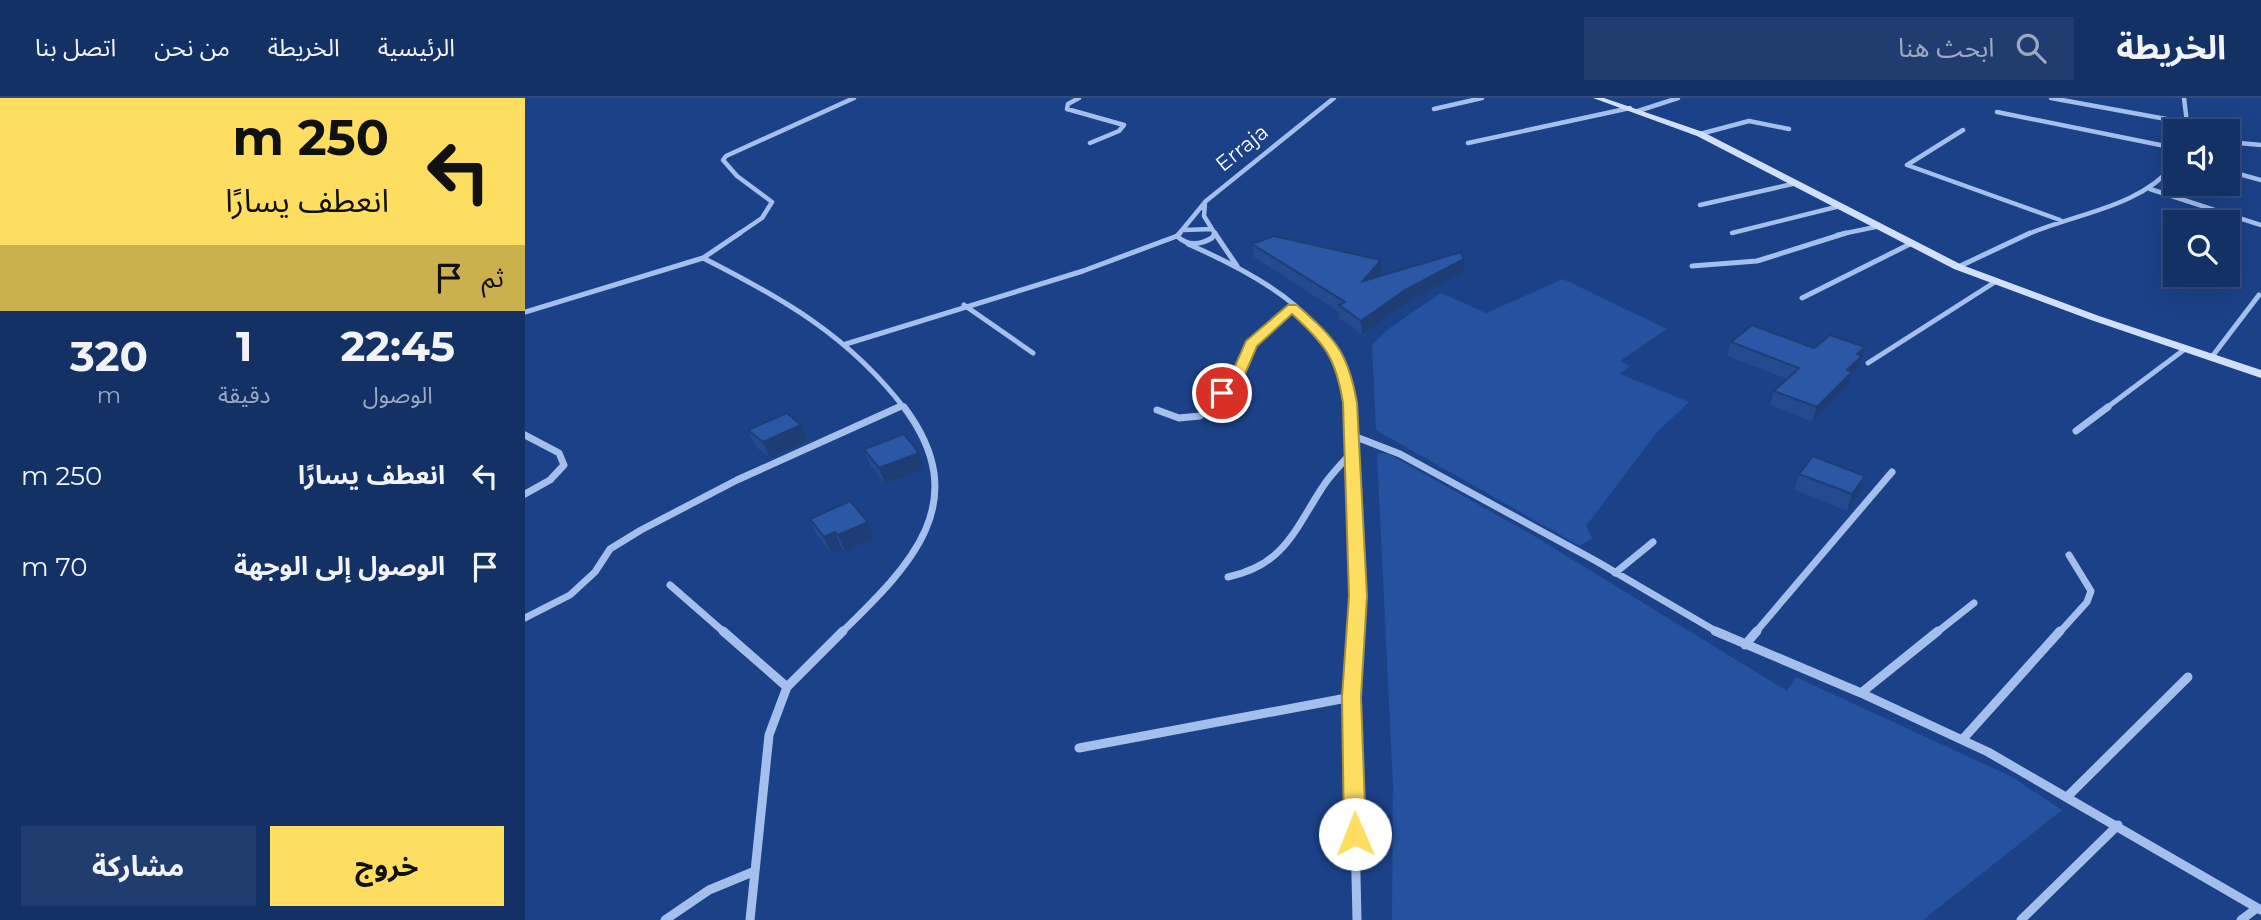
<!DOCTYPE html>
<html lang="ar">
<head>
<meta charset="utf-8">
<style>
  :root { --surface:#143166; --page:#213d6f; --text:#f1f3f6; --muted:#9da9bf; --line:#334c7a; --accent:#fdde61 }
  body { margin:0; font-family:Montserrat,"Noto Sans Arabic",sans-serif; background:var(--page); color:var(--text); direction:rtl; height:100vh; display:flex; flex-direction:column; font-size:26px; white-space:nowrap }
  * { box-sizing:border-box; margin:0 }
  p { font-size:23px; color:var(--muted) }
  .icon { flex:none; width:38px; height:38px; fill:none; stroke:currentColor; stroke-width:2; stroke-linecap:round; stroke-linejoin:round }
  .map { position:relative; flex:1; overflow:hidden; direction:ltr }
  .details { display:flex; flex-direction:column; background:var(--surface); width:525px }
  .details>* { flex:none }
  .top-card { background:#fdde61; color:#111; overflow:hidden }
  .tools { position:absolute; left:1638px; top:21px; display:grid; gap:14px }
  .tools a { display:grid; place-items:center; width:77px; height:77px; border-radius:0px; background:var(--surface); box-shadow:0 7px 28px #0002,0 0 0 2px var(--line); font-size:35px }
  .pin { position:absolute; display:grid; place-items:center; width:60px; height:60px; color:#fff; margin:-30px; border:4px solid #fff; border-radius:50%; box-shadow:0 2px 7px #0007 }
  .me { position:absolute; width:77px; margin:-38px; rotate:359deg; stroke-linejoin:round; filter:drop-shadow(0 0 5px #0008) }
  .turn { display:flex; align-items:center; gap:24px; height:147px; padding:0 21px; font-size:32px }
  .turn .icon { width:91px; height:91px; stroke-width:2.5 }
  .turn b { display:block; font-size:49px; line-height:60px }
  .then { display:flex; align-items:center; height:66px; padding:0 21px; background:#0003; gap:14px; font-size:26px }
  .eta { display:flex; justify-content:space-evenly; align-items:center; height:119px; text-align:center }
  .eta b { font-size:42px; font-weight:700; line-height:49px }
  .cta { display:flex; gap:14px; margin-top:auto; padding:14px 21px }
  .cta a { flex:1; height:80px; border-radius:0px; background:var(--accent); color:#111; font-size:28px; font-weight:700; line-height:80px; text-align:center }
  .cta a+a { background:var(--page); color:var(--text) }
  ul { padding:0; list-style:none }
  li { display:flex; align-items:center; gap:21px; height:91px; padding:0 21px }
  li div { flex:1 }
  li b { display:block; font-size:26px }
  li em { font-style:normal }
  header { display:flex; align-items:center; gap:42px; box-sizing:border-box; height:98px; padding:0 35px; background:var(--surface); border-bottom:2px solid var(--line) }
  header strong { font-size:33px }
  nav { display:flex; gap:38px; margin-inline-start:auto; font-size:24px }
  .search { width:490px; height:63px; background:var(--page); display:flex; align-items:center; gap:18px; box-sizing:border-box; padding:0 24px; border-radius:0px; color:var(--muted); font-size:26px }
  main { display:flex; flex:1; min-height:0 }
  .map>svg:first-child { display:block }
  .green { fill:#2452a1 }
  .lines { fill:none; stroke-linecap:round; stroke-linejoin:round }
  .street-far3 { stroke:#a5bfec; stroke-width:4.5 }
  .street-far2 { stroke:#a5bfec; stroke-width:5 }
  .street-far1 { stroke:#a5bfec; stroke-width:7 }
  .street { stroke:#a5bfec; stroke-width:9 }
  .secondary { fill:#d1dff9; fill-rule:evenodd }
  .wall { fill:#244b8f }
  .shaded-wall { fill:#1d3d74 }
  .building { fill:#2a57a6; stroke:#1d3d74; stroke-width:2 }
  .route { fill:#fdde61; stroke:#a4903f; stroke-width:2 }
  .labels { text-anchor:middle; stroke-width:7; stroke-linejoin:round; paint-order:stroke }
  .far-street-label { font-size:21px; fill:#fff; stroke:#1b4188 }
</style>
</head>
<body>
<header>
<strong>الخريطة</strong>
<div class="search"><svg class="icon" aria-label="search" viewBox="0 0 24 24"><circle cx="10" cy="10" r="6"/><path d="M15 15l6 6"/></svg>ابحث هنا</div>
<nav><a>الرئيسية</a><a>الخريطة</a><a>من نحن</a><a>اتصل بنا</a></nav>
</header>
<main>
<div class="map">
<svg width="1736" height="822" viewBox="0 0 1736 822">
  <rect width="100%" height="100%" fill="#1b4188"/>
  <path class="green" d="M1038,181L1142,231L1095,263L1105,268L1095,276L1164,304L1132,334L1061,428L1067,440L1055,448L851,332L847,247L866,229L916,195L961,215Z
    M852,355L864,356L1009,438L1262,593L1271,579L1487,679L1537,712L1398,822H867L868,688Z"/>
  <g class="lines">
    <path class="street-far3" d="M554,0L543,6L542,11L599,27L594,33L565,45
      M1526,0L1663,25
      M1659,0L1663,33
      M909,11L957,0
      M1113,13L1153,0
      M1472,14L1650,50
      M1438,32L1382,67L1535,122
      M1175,36L1224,23L1264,31
      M1703,44L1736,47
      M943,45L1105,10
      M1703,73L1736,82
      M1625,91L1736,127
      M680,104L679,118L687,131
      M1175,107L1272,85
      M659,132L687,131L691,137
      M1207,135L1315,108
      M212,137L237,120L247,104L212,78L198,62L201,58L329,0
      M653,137L681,103L809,0
      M1312,137L1355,128
      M1501,137C1551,115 1614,110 1650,66"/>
    <path class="street-far2" d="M215,135L178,160C259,201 324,238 380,311
      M655,135L652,138C662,148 675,147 687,140L690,135
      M691,137L712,168
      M663,146C734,177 822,223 825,311
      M1167,168L1232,163L1321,135
      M1433,169L1505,135
      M1277,200L1387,145
      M439,207L508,255
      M0,214L178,160
      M321,246L558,173L652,138
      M1686,260L1734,197
      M1343,265L1470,184
      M370,311L377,308
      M681,311L714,276L726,246L768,209
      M1580,311L1660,251"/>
    <path class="street-far1" d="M825,309L833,498L831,535
      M632,312L654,320L675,318L683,309
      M1551,333L1583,309
      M0,337L34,355L39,367L25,382L0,396
      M826,337L875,356L1071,463L1194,535
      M1090,475L1128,444
      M703,479C759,467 769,433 797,390C805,377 816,367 825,356
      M145,487L200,535
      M0,520L45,497L70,474L85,451L116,432L212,382L374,309
      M316,535C386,467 450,404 379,309
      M1230,535L1367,374
      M1411,535L1449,505
      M1534,535L1562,504L1566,493L1544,457"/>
    <path class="street" d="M198,533L262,589
      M831,533L827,599L832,822
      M1190,533L1336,595L1463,654L1736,812
      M1220,547L1232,533
      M1336,595L1413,533
      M1437,642L1535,533
      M554,650L827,599
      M1543,698L1663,579
      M140,822L184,792L230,773
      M225,822L244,637L262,589L318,533
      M1496,822L1593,727
      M1716,822L1732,810"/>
    <path class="secondary" d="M1068,0H1079L1178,34L1437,167L1574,218L1736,272V280L1566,222L1429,171L1172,38Z"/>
  </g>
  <path class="wall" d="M727,146L856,175L853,179L939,161V174L880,206L837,237L814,220V214L729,159Z
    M1206,244L1289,250L1340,249L1332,272L1325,279L1322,288L1287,324L1245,307L1249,293L1262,281L1202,258Z
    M276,327L283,343L245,360L230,348L223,332Z
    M339,351L394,355L399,371L360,386L345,367Z
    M1274,376L1335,394L1322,413L1269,392Z
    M285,421L343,424L349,441L320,454L317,451L306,455L292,437Z"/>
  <path class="shaded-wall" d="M939,161V174L880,206L837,237L836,223L880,192Z
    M856,162V175L839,197L838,183Z
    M1340,249L1332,272L1325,279L1322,288L1287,324L1292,309L1322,272L1332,256Z
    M276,327L283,343L245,360L238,344Z
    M394,355L399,371L360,386L354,370Z
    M1340,378L1335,394L1322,413L1327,396Z
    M343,424L349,441L320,454L313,437Z
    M310,434L317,451L306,455L299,439Z"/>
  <path class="building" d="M749,138L856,162L838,183L936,154L939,161L880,192L836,223L814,207L820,204L727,146Z
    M1227,227L1289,250L1305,237L1340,249L1332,256L1337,258L1322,272L1327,274L1292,309L1249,293L1274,270L1206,244Z
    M262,315L276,327L238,344L223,332Z
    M379,336L394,355L354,370L339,351Z
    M1288,358L1340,378L1327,396L1274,376Z
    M325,403L343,424L313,437L310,434L299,439L285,421Z"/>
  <path class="route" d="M763,207H772C810,241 823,253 832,305L842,498L836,599L841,736L838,742L830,745L822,742L819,736L817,599L824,498L818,305C811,260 800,246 767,216L732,248L720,276L702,298L690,295L707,275L721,243Z"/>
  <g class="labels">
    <g class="far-street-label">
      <text transform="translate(717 50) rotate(-39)" y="7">Erraja</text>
    </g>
  </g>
</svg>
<div class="tools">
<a><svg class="icon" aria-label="sound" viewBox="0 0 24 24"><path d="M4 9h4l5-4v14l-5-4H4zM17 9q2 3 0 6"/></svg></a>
<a><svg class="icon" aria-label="search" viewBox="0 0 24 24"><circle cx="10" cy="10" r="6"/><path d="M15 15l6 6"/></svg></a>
</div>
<div class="pin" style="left:697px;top:295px;background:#d93025"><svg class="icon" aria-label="arrive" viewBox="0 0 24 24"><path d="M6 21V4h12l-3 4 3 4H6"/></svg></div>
<svg class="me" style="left:830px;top:736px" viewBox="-20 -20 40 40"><circle r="19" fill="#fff"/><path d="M0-13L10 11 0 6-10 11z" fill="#fdde61"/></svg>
</div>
<section class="details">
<div class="top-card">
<div class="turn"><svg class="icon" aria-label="left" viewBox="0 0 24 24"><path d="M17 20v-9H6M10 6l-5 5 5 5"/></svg><div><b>250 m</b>انعطف يسارًا</div></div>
<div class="then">ثم<svg class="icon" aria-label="arrive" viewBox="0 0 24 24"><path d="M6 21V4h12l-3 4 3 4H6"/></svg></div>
</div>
<div class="eta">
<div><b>22:45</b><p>الوصول</p></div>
<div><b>1</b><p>دقيقة</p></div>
<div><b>320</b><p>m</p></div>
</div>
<ul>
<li><svg class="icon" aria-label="left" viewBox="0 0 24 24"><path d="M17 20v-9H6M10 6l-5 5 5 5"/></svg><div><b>انعطف يسارًا</b></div><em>250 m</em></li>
<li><svg class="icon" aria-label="arrive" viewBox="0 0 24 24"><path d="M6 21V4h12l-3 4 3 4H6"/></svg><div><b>الوصول إلى الوجهة</b></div><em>70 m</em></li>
</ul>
<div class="cta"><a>خروج</a><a>مشاركة</a></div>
</section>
</main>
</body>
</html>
